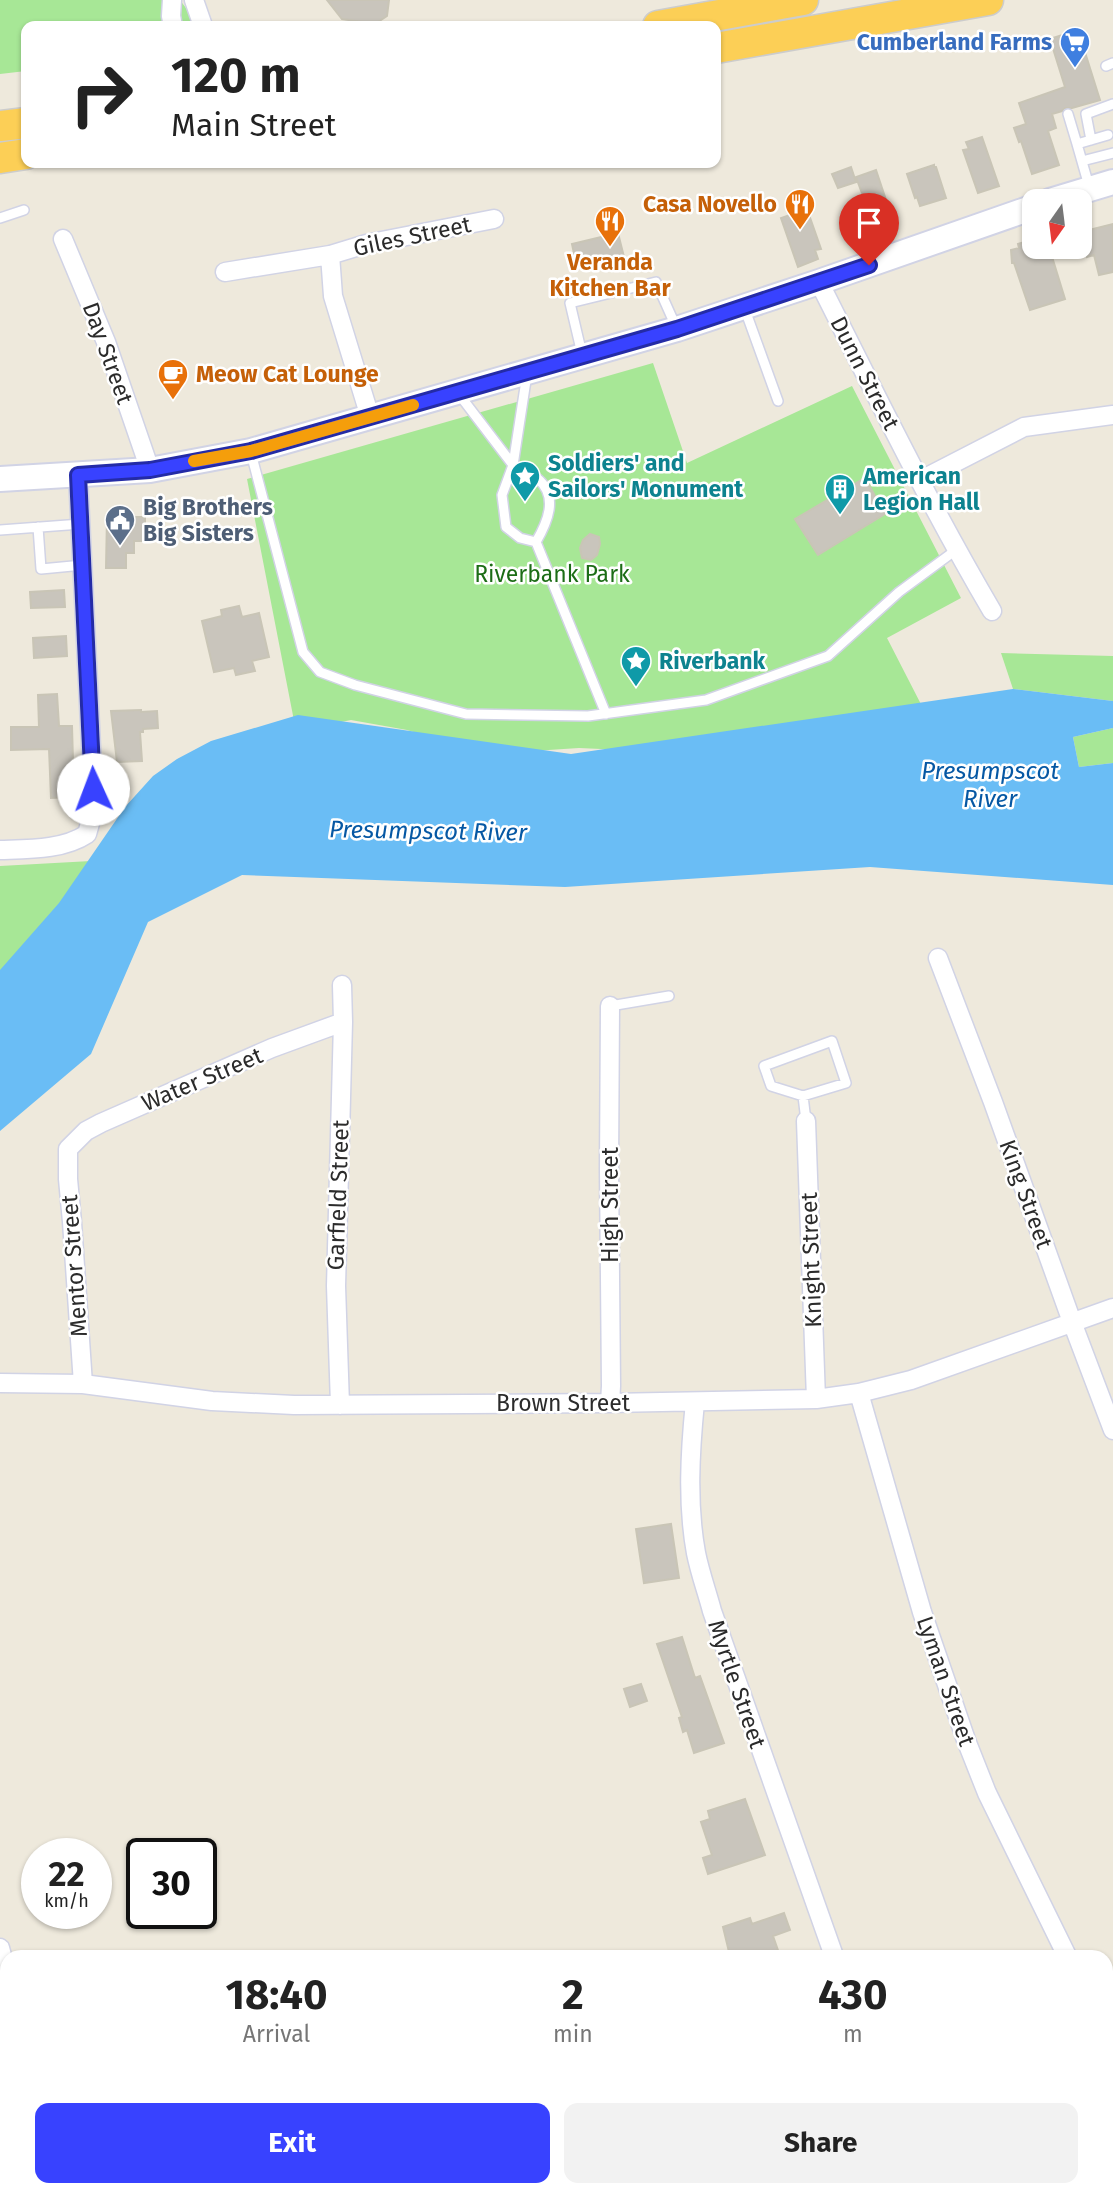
<!DOCTYPE html>
<html lang="en">
<head>
<meta charset="utf-8">
<style>
  :root { --surface:#fff; --page:#f2f2f2; --text:#222; --muted:#767676; --accent:#3842ff }
  body { margin:0; font-family:"Fira Sans",sans-serif; background:var(--page); color:var(--text); height:100vh; display:flex; flex-direction:column; font-size:26px; white-space:nowrap }
  * { box-sizing:border-box; margin:0 }
  p { font-size:23px; color:var(--muted) }
  .icon { flex:none; width:38px; height:38px; fill:none; stroke:currentColor; stroke-width:2; stroke-linecap:round; stroke-linejoin:round }
  .map { position:relative; flex:1; overflow:hidden }
  .sheet { position:absolute; left:0px; top:1950px; width:1113px; height:247px; display:flex; flex-direction:column; background:var(--surface); border-radius:21px 21px 0 0; box-shadow:0 2px 5px #0004 }
  .sheet>* { flex:none }
  .guide { position:absolute; left:21px; top:21px; width:700px; height:147px; border-radius:14px; box-shadow:0 2px 5px #0004; background:#fff; color:var(--text); overflow:hidden }
  .needle { width:46px; rotate:194deg }
  .buttons { position:absolute; left:1022px; top:189px; display:grid; gap:14px }
  .buttons a { display:grid; place-items:center; width:70px; height:70px; border-radius:14px; background:var(--surface); box-shadow:0 2px 5px #0004; font-size:35px }
  .speed { position:absolute; left:21px; top:1838px; display:flex; gap:14px; font-size:35px; font-weight:700; text-align:center }
  .speed>* { display:grid; place-content:center; width:91px; height:91px; border-radius:50%; background:var(--surface); box-shadow:0 2px 5px #0004; line-height:1 }
  .speed small { font-size:18px; font-weight:400 }
  .speed .limit { border:4px solid #111; border-radius:10px; background:#fff; color:#111 }
  .pin { position:absolute; display:grid; place-items:center; width:60px; height:60px; color:#fff; margin:-72px -30px; border-radius:50% 50% 50% 0; rotate:-45deg; box-shadow:0 0 7px #0007 }
  .pin .icon { rotate:45deg }
  .me { position:absolute; width:77px; margin:-38px; rotate:358deg; stroke-linejoin:round; filter:drop-shadow(0 0 5px #0008) }
  .turn { display:flex; align-items:center; gap:24px; height:147px; padding:0 35px; font-size:32px }
  .turn .icon { width:91px; height:91px; stroke-width:2.5 }
  .turn b { display:block; font-size:49px; line-height:60px }
  .eta { display:flex; justify-content:space-evenly; align-items:center; height:119px; text-align:center }
  .eta b { font-size:42px; font-weight:700; line-height:49px }
  .primary-button { display:flex; gap:14px; margin-top:auto; padding:14px 35px }
  .primary-button a { flex:1; height:80px; border-radius:14px; background:var(--accent); color:#fff; font-size:28px; font-weight:700; line-height:80px; text-align:center }
  .primary-button a+a { background:var(--page); color:var(--text) }
  .map>svg:first-child { display:block }
  .green { fill:#a7e796 }
  .water { fill:#6abdf5 }
  .building { fill:#c9c5bc; stroke:#c9c5b6; stroke-width:2 }
  .lines { fill:none; stroke-linecap:round; stroke-linejoin:round }
  .service-casing { stroke:#d1d3e5; stroke-width:12 }
  .minor-casing { stroke:#d1d3e5; stroke-width:21 }
  .secondary-casing { stroke:#d1d3e5; stroke-width:28 }
  .trunk-casing { stroke:#ccc; stroke-width:33 }
  .service { stroke:#fff; stroke-width:9 }
  .minor { stroke:#fff; stroke-width:18 }
  .secondary { stroke:#fff; stroke-width:24 }
  .trunk { stroke:#fccf56; stroke-width:30 }
  .route-casing { stroke:#242ba6; stroke-width:18 }
  .route { stroke:#3842ff; stroke-width:12 }
  .slow { stroke:#f59e0b; stroke-width:12 }
  .labels { text-anchor:middle; stroke-width:5; stroke-linejoin:round; paint-order:stroke }
  .shop-label { font-size:23px; font-weight:bold; fill:#366cbe; stroke:#fff; text-anchor:end }
  .food-label { font-size:23px; font-weight:bold; fill:#c56008; stroke:#fff; text-anchor:end }
  .street-label { font-size:23px; fill:#2b2b2b; stroke:#fff }
  .culture-label { font-size:23px; font-weight:bold; fill:#0d838f; stroke:#fff; text-anchor:start }
  .service-label { font-size:23px; font-weight:bold; fill:#4e5e75; stroke:#fff; text-anchor:start }
  .park-label { font-size:23px; fill:#1c6d16; stroke:#fff }
  .water-label { font-size:24px; font-style:italic; fill:#0658a4; stroke:#fff }
</style>
</head>
<body>
<div class="map">
<svg width="1113" height="2196" viewBox="0 0 1113 2196">
  <rect width="100%" height="100%" fill="#eee9dc"/>
  <path class="green" d="M0,0H180L199,26H26V71L0,74Z
    M653,363L687,463L852,386L961,598L887,638L926,714L623,750L579,748L533,751L467,748L407,730L351,720L296,731L247,479Z
    M1001,653L1113,656V701L1013,689Z
    M1113,728V763L1079,767L1073,737Z
    M91,861L0,1002V866Z"/>
  <path class="water" d="M1013,689L1113,701V728L1073,737L1079,767L1113,763V885L870,867L565,887L242,875L148,922L91,1054L0,1131V970L59,903L125,807L153,776L177,759L211,741L298,715L571,754Z"/>
  <path class="building" d="M327,0H389L387,16L375,24L342,19Z
    M1078,30L1100,100L1072,108H1065L1062,111L1052,114L1056,128L1048,131L1059,165L1032,174L1021,141L1019,142L1014,128L1026,124L1019,103L1065,87L1050,39Z
    M982,137L999,186L978,193L963,150L969,149L966,142Z
    M934,165V167H936L946,198L920,206L917,197L915,198L907,174Z
    M851,167L856,182L838,188L832,174Z
    M876,170L893,221L875,228L856,177Z
    M807,209L821,249L815,250L818,259L798,267L781,218Z
    M1113,224V272L1099,275L1094,255L1087,257L1081,232Z
    M618,233L624,257L577,268L572,244Z
    M1034,239V247H1049L1065,299L1030,310L1014,263H1012L1011,250L1019,248L1018,244Z
    M865,478L885,514L818,555L795,519Z
    M107,517H145V541H134V553H126V568H106Z
    M590,534L599,537L600,544L597,555L591,560L582,558L580,548L583,540Z
    M64,590L65,607L31,608L30,592Z
    M239,606L242,617L259,613L269,657L252,661L255,671L236,675L234,668L214,672L202,621L222,616L221,610Z
    M66,636L67,656L34,658L33,638Z
    M57,694L59,726H72L74,797L51,798L49,749L11,750V727H39L38,695Z
    M141,710V712L157,711L158,728L143,729V732H140L142,761L117,762L111,711Z
    M671,1524L679,1578L644,1583L636,1529Z
    M682,1637L695,1678L700,1676L724,1743L694,1753L687,1730L683,1732L679,1718L682,1717L657,1644Z
    M641,1684L647,1701L630,1707L624,1689Z
    M745,1799L765,1855L708,1874L703,1858L712,1855L701,1822L710,1819L708,1811Z
    M784,1913L790,1930L773,1936L780,1956H730L723,1927L750,1918L752,1924Z"/>
  <g class="lines">
    <g class="service-casing">
      <path id="service" d="M1106,66L1113,63
        M1068,114L1077,144L1108,135
        M1091,140L1086,114L1113,104
        M1077,144L1089,186
        M1082,161L1113,153
        M0,218L24,210
        M744,307L778,401
        M582,354L570,303L656,282L677,329
        M527,374L513,465C521,469 531,473 538,479C559,497 547,523 536,542
        M458,393L513,465L502,495L506,527L520,538L536,542L606,714
        M251,453L303,652L320,672L355,685L466,714L588,716L706,700L828,656L899,592L956,550
        M38,527L41,569L83,565
        M0,530L81,524
        M610,1006L669,996
        M803,1096L771,1086L764,1066L832,1041L846,1083L803,1096L806,1121"/>
    </g>
    <g class="minor-casing">
      <path id="minor" d="M172,0L171,16L173,26
        M194,0L203,26
        M63,239L106,342L150,470
        M330,255L333,296L370,417
        M225,272L330,255L366,244L494,219
        M819,282C875,393 929,504 992,611
        M921,480L1024,427L1113,415
        M0,850C28,849 63,850 87,834L94,809L78,475
        M938,958L993,1102L1072,1322L1113,1430
        M806,1121L816,1399
        M0,1383L83,1384L212,1401L294,1405L610,1403L816,1399L859,1393L911,1380L1113,1308
        M83,1384L72,1222L68,1179V1149L86,1131L101,1123L272,1048L343,1022
        M859,1393L922,1612L966,1740L987,1793L1067,1956
        M695,1402C690,1452 687,1504 696,1553C700,1573 707,1592 712,1611L834,1956
        M610,1403L611,1386L609,1169L610,1006
        M340,1405L336,1286L343,1022L342,985
        M0,1948L7,1974
        M1106,2037L1113,2051
        M0,2122L7,2115
        M933,2189L938,2196
        M1106,2196L1113,2192"/>
    </g>
    <g class="secondary-casing">
      <path id="secondary" d="M1050,201L1113,182
        M0,479L150,470L251,451L677,329L819,282L1034,207"/>
    </g>
    <g class="trunk-casing">
      <path id="trunk" d="M658,26L803,0
        M716,48L988,0
        M0,126L26,123
        M0,158L26,154"/>
    </g>
    <use href="#service" class="service"/>
    <use href="#minor" class="minor"/>
    <use href="#secondary" class="secondary"/>
    <use href="#trunk" class="trunk"/>
  </g>
  <g class="lines">
    <g class="route-casing">
      <path id="route" d="M93,789L78,475L150,470L251,451L677,329L869,265"/>
    </g>
    <use href="#route" class="route"/>
    <path class="slow" d="M194,461L251,451L413,405"/>
  </g>
  <defs>
    <g id="supermarket-pin" transform="scale(1.575)"><path d="M0 17L-7.5 6A9.5 9.5 0 1 1 7.5 6Z" fill="#3f7fe0" stroke="#fff"/><path d="M-6-5.5h2.5l.6 2H6L4.5 2H-2.5L-4.4-4H-6ZM-1.5 3.2a1.3 1.3 0 1 0 .1 0ZM3 3.2a1.3 1.3 0 1 0 .1 0Z" fill="#fff"/></g>
    <g id="restaurant-pin" transform="scale(1.575)"><path d="M0 17L-7.5 6A9.5 9.5 0 1 1 7.5 6Z" fill="#e8710a" stroke="#fff"/><path d="M-5-6h1v4h1v-4h1v4h1v-4h1v5L-1.5 .5V6h-2V.5L-5-1ZM5-6V6H3V1.5H1.5Q1.5-4 5-6Z" fill="#fff"/></g>
    <g id="cafe-pin" transform="scale(1.575)"><path d="M0 17L-7.5 6A9.5 9.5 0 1 1 7.5 6Z" fill="#e8710a" stroke="#fff"/><path d="M-5.5-4.5H6V0H3Q3 3.5 0 3.5H-2.5Q-5.5 3.5-5.5 0ZM3-3.2v2h1.7v-2ZM-6 4.5H4V6H-6Z" fill="#fff"/></g>
    <g id="sight-pin" transform="scale(1.575)"><path d="M0 17L-7.5 6A9.5 9.5 0 1 1 7.5 6Z" fill="#0f9aa8" stroke="#fff"/><path d="M0-6L1.8-2.2L6-1.7L2.9 1.2L3.7 5.4L0 3.3L-3.7 5.4L-2.9 1.2L-6-1.7L-1.8-2.2Z" fill="#fff"/></g>
    <g id="building-pin" transform="scale(1.575)"><path d="M0 17L-7.5 6A9.5 9.5 0 1 1 7.5 6Z" fill="#0f9aa8" stroke="#fff"/><path d="M-4-6H4V6H1V3H-1V6H-4ZM-2.5-4.3h1.7v1.8h-1.7ZM.8-4.3h1.7v1.8H.8ZM-2.5-1h1.7V.8h-1.7ZM.8-1h1.7V.8H.8Z" fill="#fff"/></g>
    <g id="civic-pin" transform="scale(1.575)"><path d="M0 17L-7.5 6A9.5 9.5 0 1 1 7.5 6Z" fill="#5c6f8a" stroke="#fff"/><path d="M-.6-6.5H3V-4.5H.6V-3L4-1V1h2V6H-6V1h2V-1L-.6-3ZM-1.2 2.5V6h2.4V2.5Z" fill="#fff"/></g>
  </defs>
  <g fill-rule="evenodd">
    <use href="#supermarket-pin" x="1075" y="42"/>
    <use href="#restaurant-pin" x="800" y="204"/>
    <use href="#restaurant-pin" x="610" y="221"/>
    <use href="#cafe-pin" x="173" y="374"/>
    <use href="#sight-pin" x="525" y="476"/>
    <use href="#building-pin" x="840" y="489"/>
    <use href="#civic-pin" x="120" y="520"/>
    <use href="#sight-pin" x="636" y="661"/>
  </g>
  <g class="labels">
    <g class="shop-label">
      <text x="1052" y="50">Cumberland Farms</text>
    </g>
    <g class="food-label">
      <text x="777" y="212">Casa Novello</text>
      <text x="610" y="270" text-anchor="middle">Veranda<tspan x="610" dy="26">Kitchen Bar</tspan></text>
      <text x="196" y="382" text-anchor="start">Meow Cat Lounge</text>
    </g>
    <g class="street-label">
      <text transform="translate(412 236) rotate(-12)" y="8">Giles Street</text>
      <text transform="translate(108 353) rotate(70)" y="8">Day Street</text>
      <text transform="translate(865 373) rotate(63)" y="8">Dunn Street</text>
      <text transform="translate(202 1079) rotate(-23)" y="8">Water Street</text>
      <text transform="translate(1026 1194) rotate(70)" y="8">King Street</text>
      <text transform="translate(338 1195) rotate(-88)" y="8">Garfield Street</text>
      <text transform="translate(610 1205) rotate(-90)" y="8">High Street</text>
      <text transform="translate(811 1260) rotate(-92)" y="8">Knight Street</text>
      <text transform="translate(74 1266) rotate(-94)" y="8">Mentor Street</text>
      <text x="563" y="1411">Brown Street</text>
      <text transform="translate(946 1681) rotate(71)" y="8">Lyman Street</text>
      <text transform="translate(737 1684) rotate(71)" y="8">Myrtle Street</text>
    </g>
    <g class="culture-label">
      <text x="548" y="471">Soldiers' and<tspan x="548" dy="26">Sailors' Monument</tspan></text>
      <text x="863" y="484">American<tspan x="863" dy="26">Legion Hall</tspan></text>
      <text x="659" y="669">Riverbank</text>
    </g>
    <g class="service-label">
      <text x="143" y="515">Big Brothers<tspan x="143" dy="26">Big Sisters</tspan></text>
    </g>
    <g class="park-label">
      <text x="552" y="582">Riverbank Park</text>
    </g>
    <g class="water-label">
      <text x="990" y="779">Presumpscot<tspan x="990" dy="28">River</tspan></text>
      <text transform="translate(428 831) rotate(1)" y="8">Presumpscot River</text>
    </g>
  </g>
</svg>
<div class="buttons">
<a><svg class="needle" viewBox="-14 -14 28 28"><path d="M0-13l5 13h-10z" fill="#e53935"/><path d="M0 13l5-13h-10z" fill="#767676"/></svg></a>
</div>
<div class="speed"><div>22<small>km/h</small></div><div class="limit">30</div></div>
<div class="pin" style="left:869px;top:265px;background:#d93025"><svg class="icon" aria-label="arrive" viewBox="0 0 24 24"><path d="M6 21V4h12l-3 4 3 4H6"/></svg></div>
<svg class="me" style="left:93px;top:789px" viewBox="-20 -20 40 40"><circle r="19" fill="#fff"/><path d="M0-13L10 11 0 6-10 11z" fill="#3842ff"/></svg>
<div class="guide">
<div class="turn"><svg class="icon" aria-label="right" viewBox="0 0 24 24"><path d="M7 20v-9h11M14 6l5 5-5 5"/></svg><div><b>120 m</b>Main Street</div></div>
</div>
<section class="sheet">
<div class="eta">
<div><b>18:40</b><p>Arrival</p></div>
<div><b>2</b><p>min</p></div>
<div><b>430</b><p>m</p></div>
</div>
<div class="primary-button"><a>Exit</a><a>Share</a></div>
</section>
</div>
</body>
</html>
